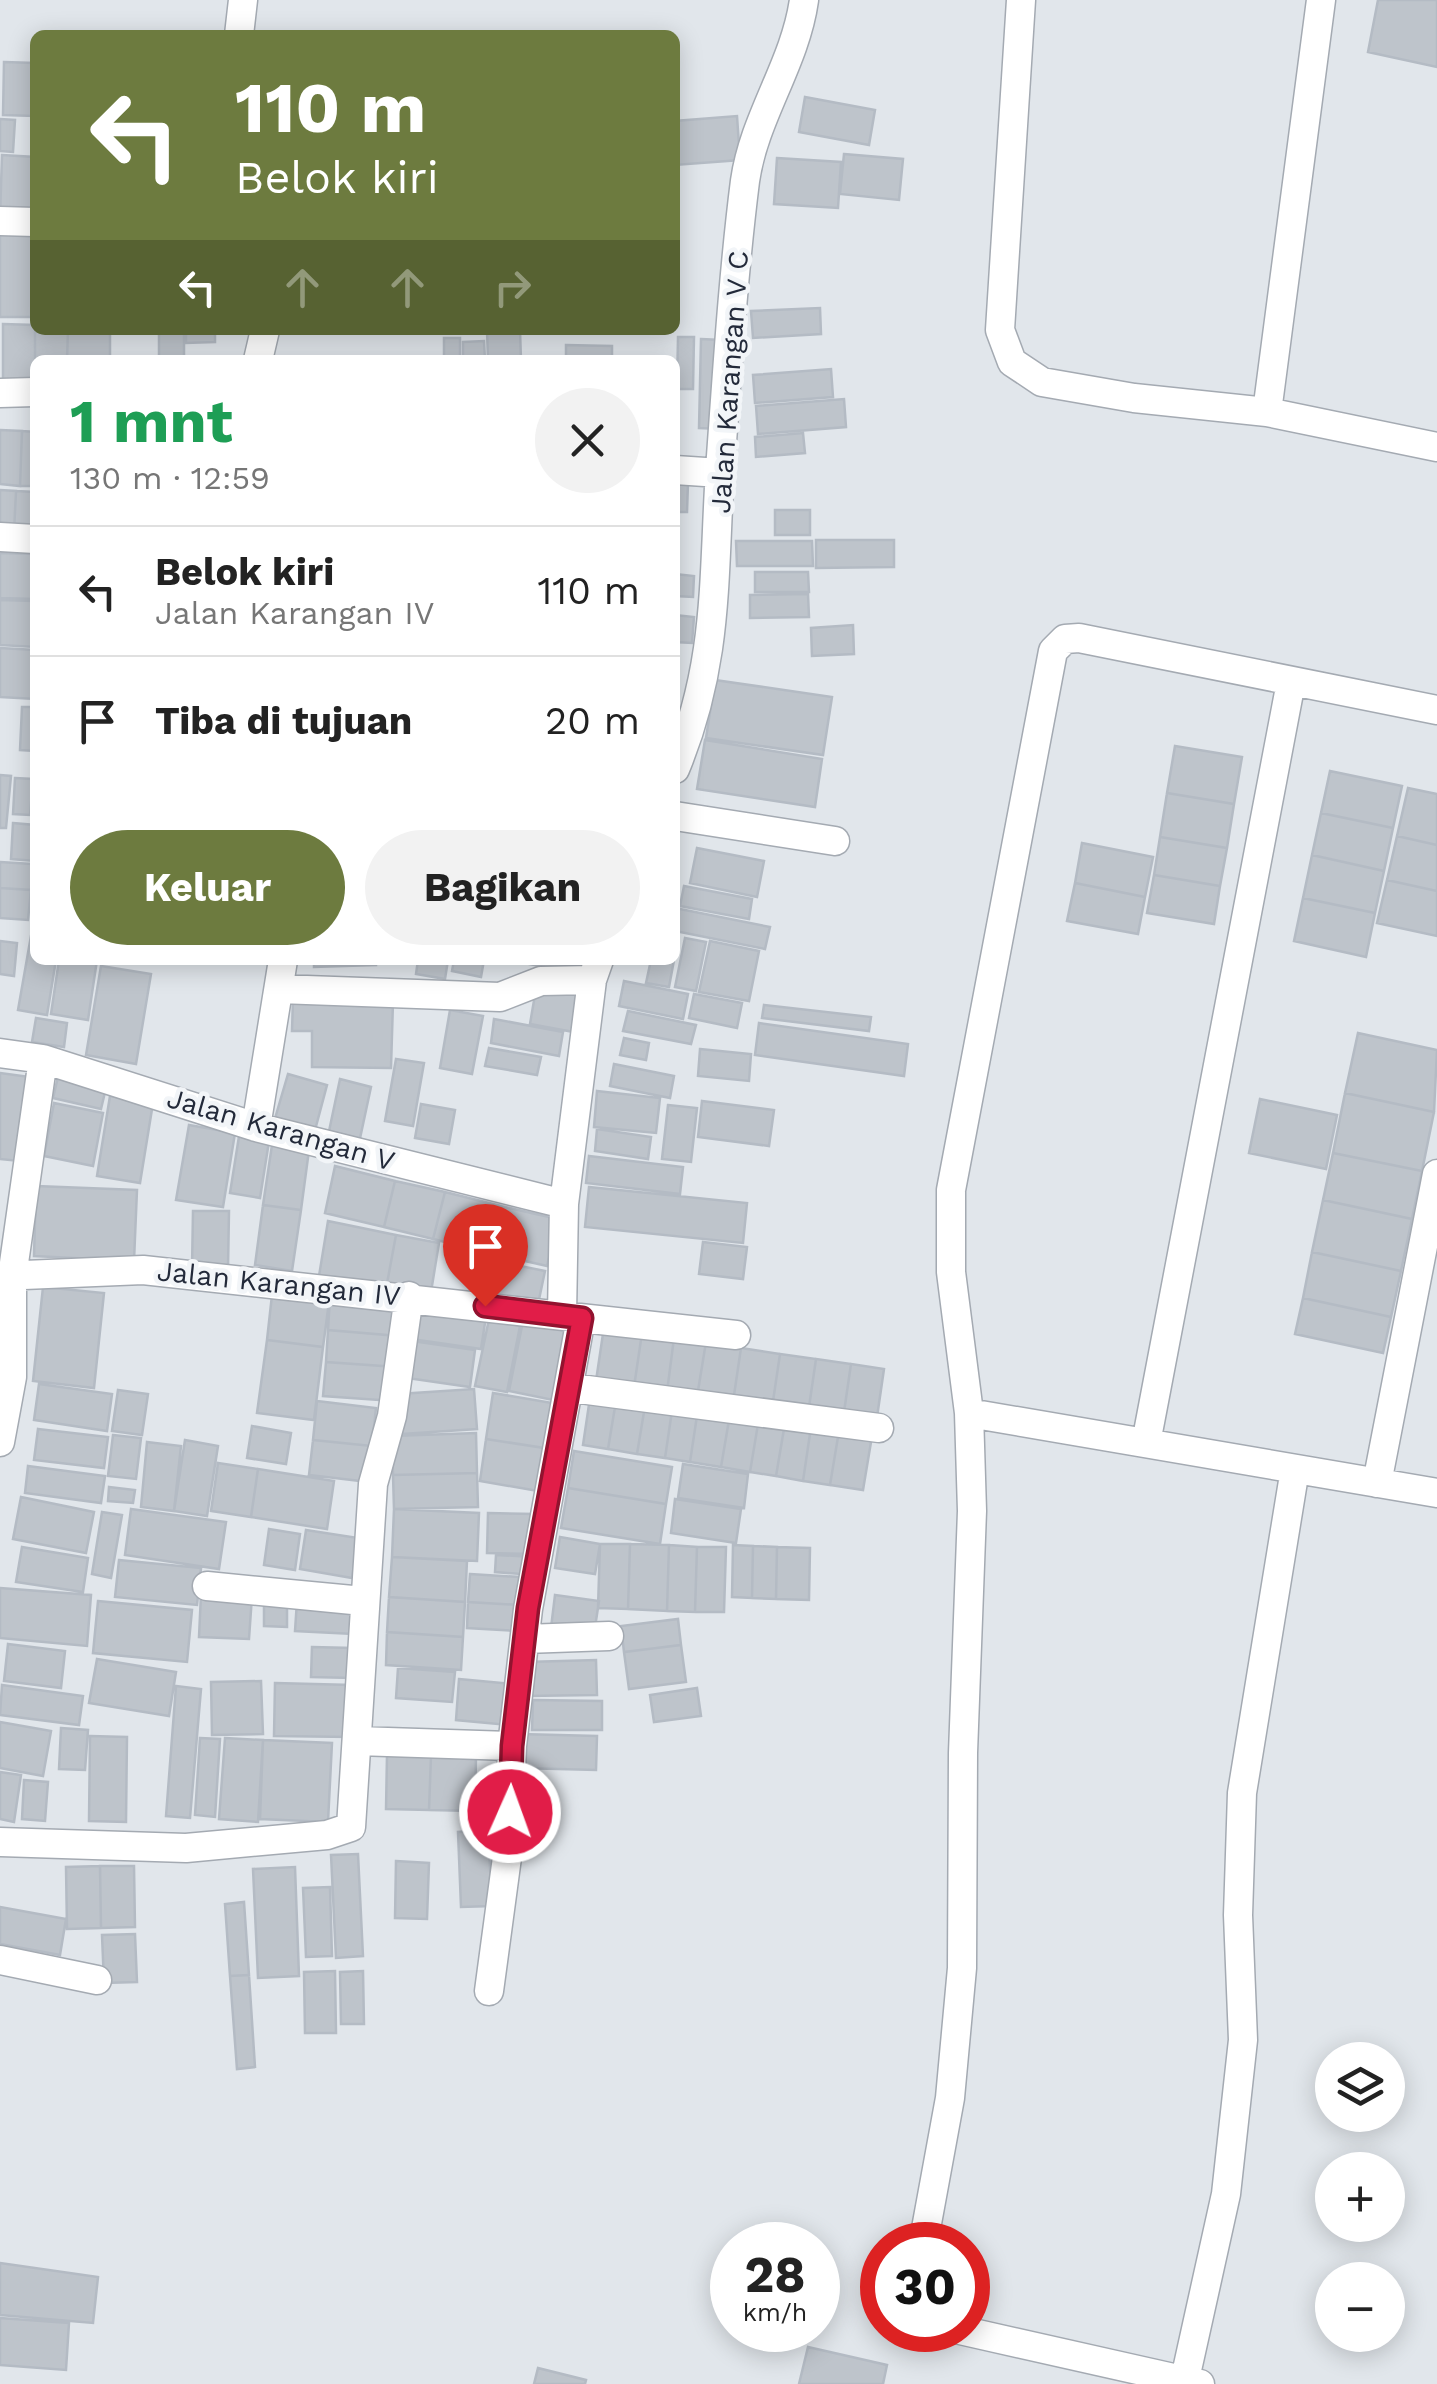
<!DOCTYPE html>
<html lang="id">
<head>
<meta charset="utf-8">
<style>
  :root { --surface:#fff; --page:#f2f2f2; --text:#222; --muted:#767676; --line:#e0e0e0; --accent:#6d7b3f }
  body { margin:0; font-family:"Work Sans",sans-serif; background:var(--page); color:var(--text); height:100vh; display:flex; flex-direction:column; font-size:38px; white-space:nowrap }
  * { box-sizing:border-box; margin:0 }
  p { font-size:32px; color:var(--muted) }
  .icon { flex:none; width:55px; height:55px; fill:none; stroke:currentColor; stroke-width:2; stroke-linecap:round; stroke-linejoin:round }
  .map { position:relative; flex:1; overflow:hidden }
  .panel { position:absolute; left:30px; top:355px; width:650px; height:610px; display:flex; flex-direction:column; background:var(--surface); border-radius:15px; box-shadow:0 5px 25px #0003 }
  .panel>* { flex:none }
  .top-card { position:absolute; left:30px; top:30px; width:650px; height:305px; border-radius:15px; box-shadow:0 5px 25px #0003; background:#6d7b3f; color:#fff; overflow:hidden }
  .tools { position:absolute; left:1315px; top:2042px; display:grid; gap:20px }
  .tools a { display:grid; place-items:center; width:90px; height:90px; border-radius:50%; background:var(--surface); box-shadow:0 5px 25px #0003; font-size:50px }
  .speed { position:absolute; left:710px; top:2222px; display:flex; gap:20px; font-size:50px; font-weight:700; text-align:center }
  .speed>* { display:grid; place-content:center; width:130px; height:130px; border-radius:50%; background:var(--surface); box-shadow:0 5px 25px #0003; line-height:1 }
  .speed small { font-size:25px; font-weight:400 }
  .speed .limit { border:15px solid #d22; background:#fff; color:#111 }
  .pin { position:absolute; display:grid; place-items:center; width:85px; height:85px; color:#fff; margin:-102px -42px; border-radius:50% 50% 50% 0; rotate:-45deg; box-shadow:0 0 10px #0007 }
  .pin .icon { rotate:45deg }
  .me { position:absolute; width:110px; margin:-55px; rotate:2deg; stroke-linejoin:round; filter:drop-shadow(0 0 8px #0008) }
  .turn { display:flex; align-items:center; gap:35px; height:210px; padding:0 40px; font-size:45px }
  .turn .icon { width:130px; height:130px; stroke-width:2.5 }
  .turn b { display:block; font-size:70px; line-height:85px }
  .lanes { display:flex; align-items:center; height:95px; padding:0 40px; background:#0003; justify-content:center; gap:50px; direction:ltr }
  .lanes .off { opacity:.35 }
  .round { display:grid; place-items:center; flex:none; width:105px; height:105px; border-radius:52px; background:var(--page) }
  .summary { display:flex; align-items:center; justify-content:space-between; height:170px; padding:0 40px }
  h1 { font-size:60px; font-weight:700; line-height:75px; color:#1e9e55 }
  .button { display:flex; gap:20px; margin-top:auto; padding:20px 40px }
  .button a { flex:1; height:115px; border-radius:60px; background:var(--accent); color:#fff; font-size:40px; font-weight:700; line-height:115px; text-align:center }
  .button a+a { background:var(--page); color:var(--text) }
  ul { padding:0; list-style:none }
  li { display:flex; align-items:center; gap:30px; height:130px; padding:0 40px; border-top:2px solid var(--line) }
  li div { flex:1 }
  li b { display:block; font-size:38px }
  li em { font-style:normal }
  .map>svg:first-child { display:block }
  .building { fill:#bec4cb; stroke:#b4bbc4; stroke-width:2.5 }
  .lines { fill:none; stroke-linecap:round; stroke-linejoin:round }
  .street-casing { stroke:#a4aab2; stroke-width:31 }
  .street { stroke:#fff; stroke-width:28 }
  .route-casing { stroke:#92132f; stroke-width:25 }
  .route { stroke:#e11d48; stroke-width:18 }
  .labels { text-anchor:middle; stroke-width:9; stroke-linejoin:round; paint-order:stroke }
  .street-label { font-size:28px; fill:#232a3a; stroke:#f2f5f8 }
</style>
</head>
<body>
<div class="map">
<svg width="1437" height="2384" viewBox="0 0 1437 2384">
  <rect width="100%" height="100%" fill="#e1e6eb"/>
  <path class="building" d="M1378,0H1437V67L1368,52Z
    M4,62L35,63V116L3,115Z
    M805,97L875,110L869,145L799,132Z
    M737,116L740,160L675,165V121Z
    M0,119L15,120L13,152L0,151Z
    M844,154L903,159L899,200L840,194Z
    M2,155L35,157L33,219L0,217Z
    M777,158L841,162L838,208L774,204Z
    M0,230H32L33,317H0Z
    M820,308L821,334L753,338L751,311Z
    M3,324L35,325V380L3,379Z
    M35,330H68L67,360H35V380Z
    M68,330H110V360H67Z
    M159,330H184V360H159Z
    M186,330H215V342L186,343Z
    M487,330H520L521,360H488Z
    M678,337H694L693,389H677Z
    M444,338H460V360H444Z
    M701,339L721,340L720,429L699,428Z
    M484,341L485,360H463V342Z
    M566,345L612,346V360H566Z
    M831,369L833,397L755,403L753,375Z
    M844,399L846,427L758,434L756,406Z
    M0,430L22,431L20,486L0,484Z
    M22,431L35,432V486H20Z
    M803,433L805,453L756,457L755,437Z
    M675,483H688L687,512H675Z
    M0,490L16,491L14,532L0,531Z
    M16,491L35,492V533L14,532Z
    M775,510H810V535H775Z
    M816,540H894V567L816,568Z
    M736,541H812L813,566H737Z
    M0,553L35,554V599L0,598Z
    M755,572H808L809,592H755Z
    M675,574L694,576L693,597L675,596Z
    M808,594L809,617L750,618V595Z
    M0,600L35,601V647L0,645Z
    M675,615L694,617L692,643L675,642Z
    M853,625L854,654L812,656L811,628Z
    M0,648L35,650V699L0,697Z
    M715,680L832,697L823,755L706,738Z
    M22,707H35V751L20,750Z
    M705,740L822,759L815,807L697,789Z
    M1175,746L1242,757L1234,804L1167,793Z
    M1330,771L1402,786L1393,828L1321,813Z
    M0,775L11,776L6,828H0Z
    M15,778L33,779L30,815L13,814Z
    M1408,788L1437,794V845L1397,836Z
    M1167,793L1234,804L1227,848L1160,837Z
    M1321,813L1393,828L1384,871L1312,855Z
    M13,823L35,825V861L11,859Z
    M1397,836L1437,845V891L1387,880Z
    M1160,837L1227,848L1220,886L1154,875Z
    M1082,843L1153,857L1145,897L1075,883Z
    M697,848L764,861L757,897L690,883Z
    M1312,855L1384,871L1375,913L1303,898Z
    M0,862L32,864L31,890L0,888Z
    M1154,875L1220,886L1214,924L1147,913Z
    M1387,880L1437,891V936L1377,923Z
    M1075,883L1145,897L1138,934L1067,921Z
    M684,886L752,899L749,919L680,906Z
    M0,888L31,890L28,920L0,918Z
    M1303,898L1375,913L1366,957L1294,941Z
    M675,908L770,927L765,949L675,931Z
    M35,913V960H56L47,1015L18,1010Z
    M685,938L706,942L696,991L675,987Z
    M0,941L17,943L14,976L0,974Z
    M710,941L759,951L749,1001L699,992Z
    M59,960H97L88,1020L51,1014Z
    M314,960H376V965L314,967Z
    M418,960H448L445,979L416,974Z
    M454,960H484L481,977L452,971Z
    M509,960H582L580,974Z
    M651,960H674L669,987L646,983Z
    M101,966L151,974L136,1064L86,1055Z
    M624,981L688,994L683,1019L619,1006Z
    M537,983L586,991L579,1033L530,1024Z
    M694,994L742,1003L737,1028L689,1018Z
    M293,999L393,1002L391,1068L312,1067V1031H292Z
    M764,1005L871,1017L869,1031L762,1018Z
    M450,1010L483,1016L472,1074L440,1068Z
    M628,1011L696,1025L691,1044L623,1031Z
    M36,1018L67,1023L64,1047L32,1042Z
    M494,1019L563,1032L559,1056L491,1043Z
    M759,1023L908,1044L904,1076L755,1055Z
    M1358,1033L1437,1050L1434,1112L1345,1093Z
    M624,1038L649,1043L646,1060L620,1055Z
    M489,1048L541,1057L537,1075L485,1066Z
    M700,1049L751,1054L749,1081L698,1076Z
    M396,1059L424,1063L413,1126L385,1121Z
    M614,1064L674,1076L670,1098L610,1086Z
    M0,1073L30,1077L19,1161L0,1159Z
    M288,1074L327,1085L314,1134L274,1122Z
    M58,1077L106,1088L101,1109L53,1098Z
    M340,1079L371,1087L359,1143L328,1136Z
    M597,1091L660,1098L656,1133L594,1127Z
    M1345,1093L1434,1112L1422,1171L1333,1153Z
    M110,1096L153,1103L140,1183L97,1176Z
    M1260,1099L1337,1115L1326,1169L1249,1153Z
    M702,1101L774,1110L769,1146L698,1137Z
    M54,1103L103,1113L93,1166L44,1156Z
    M421,1104L455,1110L449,1144L415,1138Z
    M668,1105L697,1108L691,1162L662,1159Z
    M189,1125L235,1133L223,1207L176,1200Z
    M597,1129L651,1137L648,1159L595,1151Z
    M240,1130L270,1135L260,1198L230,1193Z
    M272,1145L309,1150L301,1210L263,1205Z
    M1333,1153L1422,1171L1412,1219L1323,1200Z
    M589,1156L683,1167L680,1194L586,1183Z
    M335,1166L395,1181L384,1227L325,1213Z
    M395,1181L445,1192L433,1239L384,1227Z
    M36,1186L137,1190L134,1261L34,1256Z
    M589,1187L747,1203L743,1243L585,1227Z
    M445,1192L501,1206L490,1253L433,1239Z
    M1323,1200L1412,1219L1401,1271L1312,1252Z
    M263,1205L301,1210L292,1271L255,1265Z
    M501,1206L558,1219L547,1266L490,1253Z
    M193,1211H229L228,1269L192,1268Z
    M328,1221L396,1235L386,1289L319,1276Z
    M396,1235L439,1243L430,1298L386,1289Z
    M703,1242L747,1247L743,1279L699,1274Z
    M1312,1252L1401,1271L1391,1317L1303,1298Z
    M501,1262L545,1271L537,1309L494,1301Z
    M43,1287L104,1293L94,1388L33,1381Z
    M272,1295L329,1302L323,1347L267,1340Z
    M330,1297L401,1303L398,1336L328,1330Z
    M1303,1298L1391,1317L1383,1353L1295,1334Z
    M416,1300L487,1310L481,1349L411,1339Z
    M489,1319L520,1326L507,1392L475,1386Z
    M523,1321L577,1332L563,1402L509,1391Z
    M604,1327L642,1333L634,1387L596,1381Z
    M328,1330L398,1336L396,1367L326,1362Z
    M642,1333L674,1338L667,1392L634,1387Z
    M674,1338L706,1342L697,1397L667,1392Z
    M267,1340L323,1347L314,1420L257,1413Z
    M412,1341L475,1350L470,1387L407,1378Z
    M706,1342L741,1348L733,1402L697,1397Z
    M741,1348L780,1354L772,1408L733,1402Z
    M780,1354L816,1359L808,1414L772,1408Z
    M816,1359L851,1364L843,1419L808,1414Z
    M326,1362L396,1367L393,1401L323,1396Z
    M851,1364L884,1369L876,1424L843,1419Z
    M39,1384L112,1394L107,1431L34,1420Z
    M474,1389L477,1429L402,1434L399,1394Z
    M118,1390L148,1394L142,1435L112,1431Z
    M591,1391L617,1395L608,1449L583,1445Z
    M493,1393L558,1404L551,1449L486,1439Z
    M617,1395L646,1400L637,1454L608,1449Z
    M646,1400L673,1404L665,1458L637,1454Z
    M317,1401L376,1408L372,1446L313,1440Z
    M673,1404L698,1409L690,1462L665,1458Z
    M698,1409L730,1414L721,1467L690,1462Z
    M730,1414L759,1418L750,1472L721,1467Z
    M759,1418L785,1423L776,1476L750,1472Z
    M785,1423L811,1427L803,1481L776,1476Z
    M252,1426L291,1433L286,1464L247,1458Z
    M811,1427L839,1431L830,1485L803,1481Z
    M38,1429L108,1437L104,1468L34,1460Z
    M839,1431L872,1436L863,1490L830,1485Z
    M476,1433L477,1473L393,1475L392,1436Z
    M113,1435L141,1438L136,1479L108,1476Z
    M486,1439L551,1449L544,1492L480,1481Z
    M185,1440L218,1446L207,1516L174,1511Z
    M313,1440L372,1446L369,1482L309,1475Z
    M147,1442L181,1446L174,1511L141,1507Z
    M574,1451L672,1467L666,1504L568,1488Z
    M218,1463L258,1469L251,1517L211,1511Z
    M683,1464L748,1474L744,1508L678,1498Z
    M28,1466L105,1476L101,1503L25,1493Z
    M258,1469L334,1481L327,1529L251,1517Z
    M477,1473L478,1507L394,1509L393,1475Z
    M109,1487L135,1490L133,1503L108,1501Z
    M568,1488L666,1504L660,1544L561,1528Z
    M21,1497L94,1512L86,1553L13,1539Z
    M675,1499L741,1509L736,1543L671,1533Z
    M131,1509L226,1522L219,1569L125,1555Z
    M394,1509L479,1513L477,1561L392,1557Z
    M102,1512L122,1515L111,1578L92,1574Z
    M488,1513L535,1514L534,1554L487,1553Z
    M269,1529L300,1534L295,1570L264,1565Z
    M306,1530L358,1538L352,1578L300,1569Z
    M560,1537L600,1544L595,1574L555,1568Z
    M600,1544H630L628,1609L598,1608Z
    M630,1544L669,1545L667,1611L628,1609Z
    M669,1545L697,1547L695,1612L667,1611Z
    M733,1545L753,1546L752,1598L732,1597Z
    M753,1546L777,1547L776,1599L752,1598Z
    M22,1547L88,1558L83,1592L16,1582Z
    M697,1547H726L724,1612H695Z
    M777,1547L810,1548L809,1600L776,1599Z
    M496,1555L535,1557L534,1575L495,1572Z
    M392,1557L467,1561L465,1602L389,1597Z
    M119,1560L201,1568L197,1605L115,1597Z
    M470,1574L520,1577L519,1605L468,1602Z
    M0,1588L91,1595L87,1646L0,1638Z
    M201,1594L252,1596L249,1639L199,1637Z
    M555,1595L599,1601L594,1634L551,1628Z
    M389,1597L465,1602L463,1637L387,1632Z
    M264,1598L287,1599V1627L264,1626Z
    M98,1601L192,1610L187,1662L93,1653Z
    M297,1601L355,1603L353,1634L295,1631Z
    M468,1602L519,1605L517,1631L467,1628Z
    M678,1619L681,1645L624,1652L621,1626Z
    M387,1632L463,1637L461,1670L386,1665Z
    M8,1644L65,1651L61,1688L4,1681Z
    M681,1645L686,1682L629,1689L624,1652Z
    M312,1647L353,1648V1678L311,1677Z
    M97,1659L176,1672L169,1716L89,1703Z
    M596,1660L597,1695L526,1696V1662Z
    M398,1668L455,1672L452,1702L396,1698Z
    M459,1679L512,1684L508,1725L456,1720Z
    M261,1681L263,1734L212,1735L211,1682Z
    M275,1683L352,1685L351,1737L274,1736Z
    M2,1685L83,1696L79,1725L0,1715Z
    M176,1686L201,1689L190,1818L166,1816Z
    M697,1688L701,1716L654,1722L650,1695Z
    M533,1700L602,1701V1730H532Z
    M0,1722L51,1731L43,1776L0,1768Z
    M61,1728L88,1730L85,1770L59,1769Z
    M520,1734L597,1736L596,1770L519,1768Z
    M90,1736L127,1737L126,1822L89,1821Z
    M200,1738L220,1739L215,1817L195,1815Z
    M225,1738L263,1740L258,1822L219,1819Z
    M263,1740L332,1743L328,1822L260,1819Z
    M387,1755L431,1756L429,1810L386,1809Z
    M431,1756L476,1757L475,1811L429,1810Z
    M0,1772L21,1775L14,1822L0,1819Z
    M24,1780L48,1782L45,1821L22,1819Z
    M488,1830L492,1906L461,1907L458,1832Z
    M358,1854L363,1956L336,1958L331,1855Z
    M396,1861L429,1863L427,1919L395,1918Z
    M100,1866H134L135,1927L101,1928Z
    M100,1866L101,1928L67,1929L66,1867Z
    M295,1867L299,1976L258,1978L253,1869Z
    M330,1887L332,1956L306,1957L303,1888Z
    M244,1902L249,1975L230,1976L225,1904Z
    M0,1907L66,1919L60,1955L0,1944Z
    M135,1934L137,1982L104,1983L102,1935Z
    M335,1971L336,2033H305L304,1972Z
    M363,1971L364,2024H341L340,1972Z
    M249,1975L255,2067L237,2069L230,1976Z
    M0,2263L98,2277L93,2323L0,2315Z
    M0,2318L69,2323L66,2370L0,2365Z
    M808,2347L887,2365L883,2384H799Z
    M538,2368L586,2380L585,2384H534Z"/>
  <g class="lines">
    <g class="street-casing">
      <path id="street" d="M1021,0L1000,330L1012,362L1042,382L1134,398L1267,412L1437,447
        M239,35L243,0
        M0,221L35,222
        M258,360L265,330
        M0,393L35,392
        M1267,412L1321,0
        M675,470L720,473
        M0,537L35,539
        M675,769C719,663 713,580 720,470C727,374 733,276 745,181C754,117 795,64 804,0
        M675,816L835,841
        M279,989L500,997L541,981L592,980
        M0,1053L43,1059L256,1127L564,1204
        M256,1127L283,960
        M0,1276L143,1270L736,1335
        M562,1315L564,1204L592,980L599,960
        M572,1388L879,1428
        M969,1413L1437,1493
        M0,1442L12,1377V1277L43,1059
        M1146,1443L1291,682
        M1377,1483L1437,1174
        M207,1586L363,1601
        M525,1639L609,1636
        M357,1741L512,1746
        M0,1842L186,1848L327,1835L351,1827L373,1484L392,1416L409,1296
        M0,1960L97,1980
        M489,1991L508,1850L512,1746L528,1609L581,1318
        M923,2245L950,2098L962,1968L963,1753L972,1511L969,1413L951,1272V1190L1053,651L1065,639L1079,638L1437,710
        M960,2330L1200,2384
        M1185,2379L1226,2194L1243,2040L1238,1915L1242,1793L1295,1469"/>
    </g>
    <use href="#street" class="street"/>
  </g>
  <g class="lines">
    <g class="route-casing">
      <path id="route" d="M485,1306L582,1318L528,1608L512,1746L510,1812"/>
    </g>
    <use href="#route" class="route"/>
  </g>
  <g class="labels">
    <g class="street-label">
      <text transform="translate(729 382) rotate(-86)" y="10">Jalan Karangan V C</text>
      <text transform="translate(281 1129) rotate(16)" y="10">Jalan Karangan V</text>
      <text transform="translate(279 1283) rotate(6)" y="10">Jalan Karangan IV</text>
    </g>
  </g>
</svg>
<div class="tools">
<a><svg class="icon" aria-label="layers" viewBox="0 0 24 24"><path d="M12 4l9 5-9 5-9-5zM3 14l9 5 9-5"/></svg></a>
<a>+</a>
<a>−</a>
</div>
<div class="speed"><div>28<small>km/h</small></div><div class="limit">30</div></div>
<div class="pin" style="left:485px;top:1306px;background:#d93025"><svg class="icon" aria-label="arrive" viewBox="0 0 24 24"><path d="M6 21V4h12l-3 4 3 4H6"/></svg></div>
<svg class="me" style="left:510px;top:1812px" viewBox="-20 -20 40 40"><circle r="17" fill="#e11d48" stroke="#fff" stroke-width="3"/><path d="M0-11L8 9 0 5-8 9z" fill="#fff"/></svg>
<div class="top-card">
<div class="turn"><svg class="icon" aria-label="left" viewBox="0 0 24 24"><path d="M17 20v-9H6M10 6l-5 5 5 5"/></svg><div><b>110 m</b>Belok kiri</div></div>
<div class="lanes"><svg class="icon" aria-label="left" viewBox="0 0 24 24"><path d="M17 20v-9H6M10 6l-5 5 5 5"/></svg><svg class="icon off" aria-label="ahead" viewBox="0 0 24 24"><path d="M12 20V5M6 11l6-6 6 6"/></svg><svg class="icon off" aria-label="ahead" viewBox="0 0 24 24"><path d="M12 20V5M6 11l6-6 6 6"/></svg><svg class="icon off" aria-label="right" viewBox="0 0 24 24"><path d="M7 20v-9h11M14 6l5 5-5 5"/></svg></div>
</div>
<section class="panel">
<div class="summary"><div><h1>1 mnt</h1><p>130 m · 12:59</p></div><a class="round"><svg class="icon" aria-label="close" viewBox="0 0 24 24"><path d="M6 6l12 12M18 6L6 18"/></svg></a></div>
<ul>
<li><svg class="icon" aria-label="left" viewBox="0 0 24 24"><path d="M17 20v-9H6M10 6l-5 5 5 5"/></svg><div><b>Belok kiri</b><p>Jalan Karangan IV</p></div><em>110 m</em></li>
<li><svg class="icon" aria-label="arrive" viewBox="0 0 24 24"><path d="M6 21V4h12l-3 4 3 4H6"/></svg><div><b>Tiba di tujuan</b></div><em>20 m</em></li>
</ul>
<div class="button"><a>Keluar</a><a>Bagikan</a></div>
</section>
</div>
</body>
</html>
